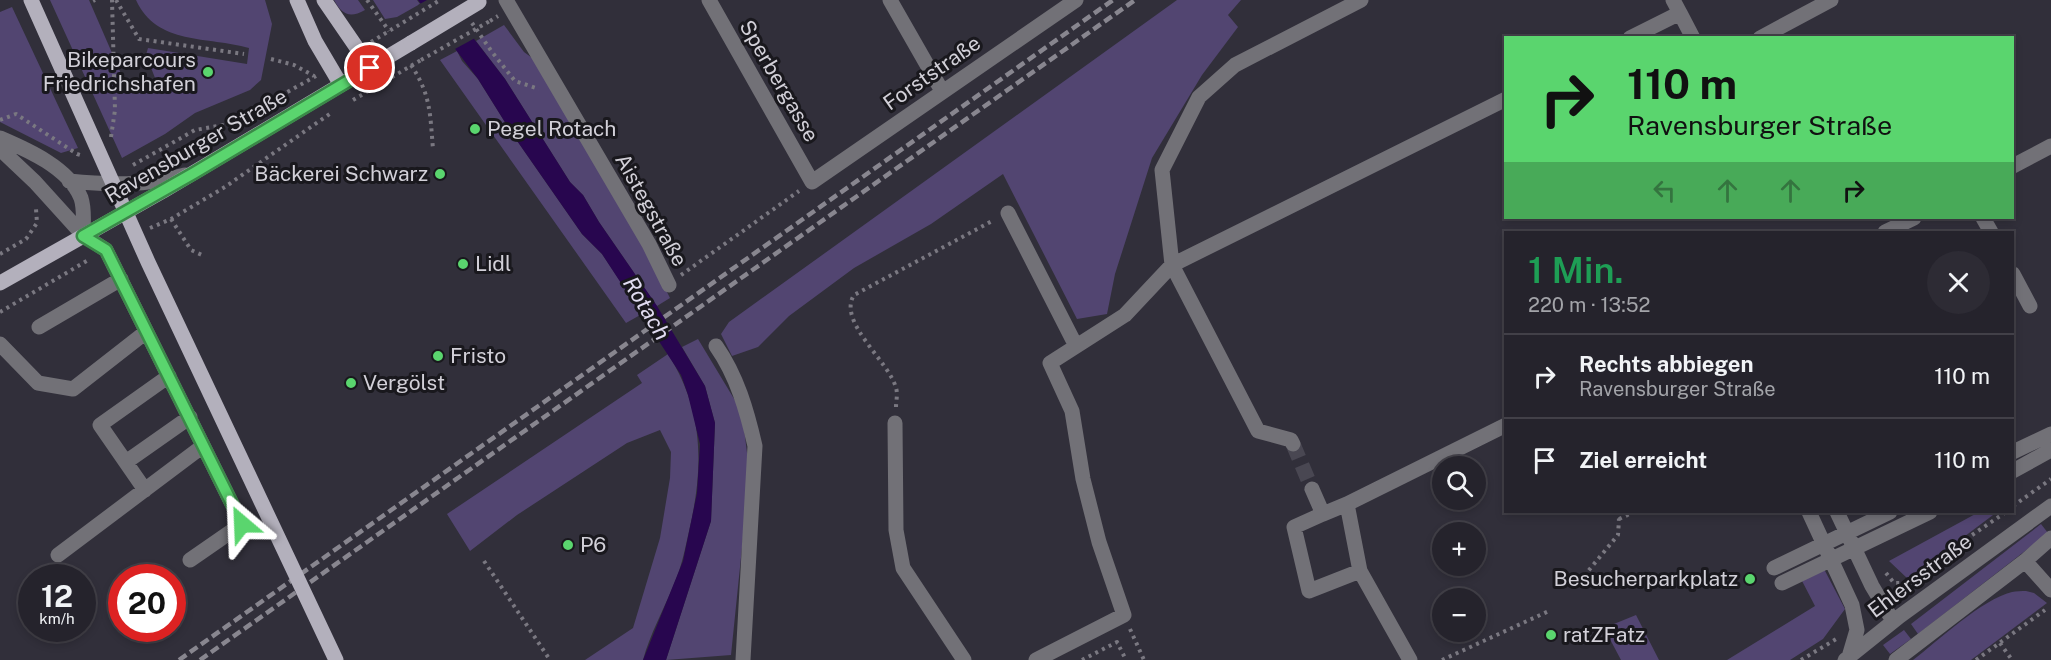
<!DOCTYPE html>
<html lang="de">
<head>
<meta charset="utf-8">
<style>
  :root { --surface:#25232c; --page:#2d2b34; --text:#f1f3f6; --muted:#a3a4a9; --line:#424048 }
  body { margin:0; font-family:"Public Sans",sans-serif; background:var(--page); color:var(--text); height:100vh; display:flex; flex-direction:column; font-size:22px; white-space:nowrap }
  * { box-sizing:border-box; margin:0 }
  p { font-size:20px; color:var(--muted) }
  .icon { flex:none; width:33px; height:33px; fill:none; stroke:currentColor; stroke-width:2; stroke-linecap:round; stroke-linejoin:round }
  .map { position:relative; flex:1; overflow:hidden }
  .sheet { position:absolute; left:1504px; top:231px; width:510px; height:282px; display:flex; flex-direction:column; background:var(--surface); border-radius:0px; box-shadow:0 3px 9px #0003,0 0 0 2px var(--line) }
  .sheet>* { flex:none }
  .hud { position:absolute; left:1504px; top:36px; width:510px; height:183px; border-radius:0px; box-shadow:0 3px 9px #0003,0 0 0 2px var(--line); background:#5ad56e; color:#111; overflow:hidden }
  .controls { position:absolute; left:1432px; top:456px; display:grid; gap:12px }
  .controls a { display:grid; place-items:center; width:54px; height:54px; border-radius:50%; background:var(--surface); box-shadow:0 3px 9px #0003,0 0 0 2px var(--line); font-size:30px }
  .speed { position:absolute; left:18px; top:564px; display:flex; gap:12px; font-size:30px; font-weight:700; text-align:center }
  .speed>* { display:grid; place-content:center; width:78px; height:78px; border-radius:50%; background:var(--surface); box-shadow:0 3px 9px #0003,0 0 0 2px var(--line); line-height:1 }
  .speed small { font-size:15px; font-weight:400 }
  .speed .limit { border:9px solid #d22; background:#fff; color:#111 }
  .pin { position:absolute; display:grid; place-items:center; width:51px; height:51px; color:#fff; margin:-26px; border:3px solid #fff; border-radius:50%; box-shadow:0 2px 6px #0007 }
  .me { position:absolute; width:66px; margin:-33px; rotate:334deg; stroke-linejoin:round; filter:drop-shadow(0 0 4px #0008) }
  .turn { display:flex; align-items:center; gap:21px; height:126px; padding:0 24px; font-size:27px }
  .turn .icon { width:78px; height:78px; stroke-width:2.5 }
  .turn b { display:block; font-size:42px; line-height:51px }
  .lanes { display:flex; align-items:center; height:57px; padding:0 24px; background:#0003; justify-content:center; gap:30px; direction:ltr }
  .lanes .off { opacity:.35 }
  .round { display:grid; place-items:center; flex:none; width:63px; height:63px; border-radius:32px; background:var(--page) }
  .summary { display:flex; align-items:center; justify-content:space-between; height:102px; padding:0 24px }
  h1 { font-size:36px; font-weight:600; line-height:45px; color:#1e9e55 }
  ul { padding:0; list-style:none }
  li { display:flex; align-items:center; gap:18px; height:84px; padding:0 24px; border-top:2px solid var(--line) }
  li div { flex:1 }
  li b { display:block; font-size:22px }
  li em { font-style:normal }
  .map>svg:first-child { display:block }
  .green { fill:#524571 }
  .water { fill:#28064f }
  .pier { fill:#312f3a }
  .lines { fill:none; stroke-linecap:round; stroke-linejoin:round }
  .minor-tunnel { stroke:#494752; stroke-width:15; stroke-dasharray:15 8; stroke-linecap:butt }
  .path { stroke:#7a7881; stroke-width:4; stroke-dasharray:3 4.5; stroke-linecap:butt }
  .minor { stroke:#727177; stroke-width:15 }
  .major { stroke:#b3b0bc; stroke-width:15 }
  .rail { stroke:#88868f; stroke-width:4.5; stroke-dasharray:9 4.5; stroke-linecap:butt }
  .path-bridge { stroke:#7a7881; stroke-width:4; stroke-dasharray:3 4.5; stroke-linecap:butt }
  .major-bridge { stroke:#b3b0bc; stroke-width:15 }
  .route-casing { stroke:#3a8a48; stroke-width:15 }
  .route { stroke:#5ad56e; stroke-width:10 }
  .poi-dot { fill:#5ad56e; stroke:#19181d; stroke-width:2 }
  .labels { text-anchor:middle; stroke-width:6; stroke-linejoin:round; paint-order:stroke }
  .poi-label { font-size:21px; fill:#d2d0d8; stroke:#19181d; text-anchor:start }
  .street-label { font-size:21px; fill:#d2d0d8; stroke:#19181d }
  .water-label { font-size:22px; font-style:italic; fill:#e1dcf1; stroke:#19181d }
</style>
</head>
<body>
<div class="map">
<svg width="2051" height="660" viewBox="0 0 2051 660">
  <rect width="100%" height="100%" fill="#312f3a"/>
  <path class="green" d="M50,0H89L129,92L157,83L146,55L148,48L247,64L249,48C208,36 157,46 136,0H265L272,24L261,80L250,90L195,113L165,134L122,158Z
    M334,0H358L365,10C349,19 342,14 334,0Z
    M373,0H417L420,4L397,17L385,19Z
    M1177,0H1241L1228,15L1238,27L1202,75L1152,158L1115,274L1107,314L1077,319L1003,174L931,224L854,268L789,316L758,347L732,356L721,334L729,322Z
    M12,7L78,148L61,153L0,122V12Z
    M504,25L524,52L535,60L648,254L670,298L657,306L599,222L583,195L570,182L505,79L476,41Z
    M457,51L462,61L478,79L513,135L582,234L602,254L642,314L626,323L440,60Z
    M698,339L742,412L748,461L744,528L731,655L666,660L711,521L715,423L705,386L682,347Z
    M668,354C704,411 704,467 689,531C685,549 682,566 674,584C664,609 650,634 643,660H585L633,628L660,538L670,478L671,452L660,430L627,443L517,515L470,551L447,514L642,383L637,375Z
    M1979,512H1997L1908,579L1889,561Z
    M2041,524L2048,533L1918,634L1911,624Z
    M1824,569L1845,609L1823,639L1790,660H1727L1815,606L1801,579Z
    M2026,591L2034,593L2047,603L1971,660H1913C1938,641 1982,599 2012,592C2016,591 2022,591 2026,591Z
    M1636,615L1659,660H1621L1604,628Z
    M1904,630L1911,639L1890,654L1883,645Z"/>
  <path class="water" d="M418,0H444L505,79L570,182L583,195L599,222L657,306L705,386L715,423L711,521L666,660H643L683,561L697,493L700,444L688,395L681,375L602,254L582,234L513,135L478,79Z"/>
  <path class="pier" d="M427,0H448L477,37L453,50L418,5Z"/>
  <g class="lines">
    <path class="minor-tunnel" d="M1293,444L1312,489"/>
    <path class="path" d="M116,0L139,39L244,54
      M367,0L389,31
      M93,1L95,0
      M490,21L498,16
      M472,23L492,52L515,81L539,89
      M371,42L440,0
      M271,59L294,65L314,76
      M411,65C431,95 430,114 433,149
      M353,100L421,60
      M0,120L16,114L77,154L84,156
      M111,137L115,110L112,0
      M133,165L195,130L230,124L316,76
      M171,219L191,250L202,255
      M150,228L171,219L225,187L331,113
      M0,254L26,239L37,223L36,209
      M681,275L799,191
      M0,312L90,259
      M896,407C896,401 898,394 896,388C889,361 837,322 854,295L994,220
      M2013,506L2051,479
      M1619,519L1634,512
      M484,561L550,660
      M1886,573L1894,583H1913
      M1584,576L1618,535L1619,519L1615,512
      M1914,582L1941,556L2006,512
      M1130,629L1144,660
      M2000,643L2012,660
      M1082,660L1117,642L1126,660
      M1442,660L1549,611
      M1801,660L1838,638
      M1976,660L2045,610"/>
    <path class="minor" d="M506,0L649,244L669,285
      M709,0L812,182L1076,0
      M890,0L942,91
      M1680,13L1693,38
      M1630,38L1680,13L1673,0
      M1760,38L1831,0
      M0,138C28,150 69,168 81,198C85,210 83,224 83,235
      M0,149L35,182L83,235L106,250L242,524L190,560
      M2013,166L2051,146
      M69,181C108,185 146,186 185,175
      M1008,213L1076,346
      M1983,218L1991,232
      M1885,232L1914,218
      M2013,274L2030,306
      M39,327L121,279
      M0,344L38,383L73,389L146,332
      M716,346C737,376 747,411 755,446L743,660
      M895,423L896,530L903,568L964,660
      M1293,444L1291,440L1258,431L1172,265L1162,170L1199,97L1235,65L1361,0
      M2013,452L2051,434
      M126,462L190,417
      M2013,471L2051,450
      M1312,489L1323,514L1347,504L1506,425
      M145,490L100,425L169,376
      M1347,504L1360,571L1410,660
      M1809,512L1852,605L1857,630L1849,657
      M1837,512L1872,586L1893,621
      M1323,514L1294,527L1309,591L1360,571
      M58,555L203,446
      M2025,561L2051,590
      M1774,568L1890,512
      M1782,583L1930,512
      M1036,660L1124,615L1099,542L1083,479L1072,411L1050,363L1125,315L1172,265L1506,99
      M1845,660L1900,616L2051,506
      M1896,660L2025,561L2051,538"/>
    <path class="major" d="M297,0L315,41L341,85
      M324,0L370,67
      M0,283L163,191L411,43"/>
    <path class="rail" d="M179,660L1113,0
      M200,660L1135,0"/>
    <path class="path-bridge" d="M421,60L490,21"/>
    <path class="major-bridge" d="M31,0L148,262L336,660
      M411,43L479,2"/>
  </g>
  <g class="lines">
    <g class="route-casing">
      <path id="route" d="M242,524L106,250L83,236L194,173L370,68"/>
    </g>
    <use href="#route" class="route"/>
  </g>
  <g class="poi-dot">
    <circle cx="208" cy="72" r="6"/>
    <circle cx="475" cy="129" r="6"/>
    <circle cx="440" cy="174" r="6"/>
    <circle cx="463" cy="264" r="6"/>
    <circle cx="438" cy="356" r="6"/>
    <circle cx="351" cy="383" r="6"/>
    <circle cx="568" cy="545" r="6"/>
    <circle cx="1750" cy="579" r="6"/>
    <circle cx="1551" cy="635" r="6"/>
  </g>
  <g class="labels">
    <g class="poi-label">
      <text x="196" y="67" text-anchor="end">Bikeparcours<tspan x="196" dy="24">Friedrichshafen</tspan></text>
      <text x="487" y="136">Pegel Rotach</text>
      <text x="428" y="181" text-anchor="end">Bäckerei Schwarz</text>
      <text x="475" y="271">Lidl</text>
      <text x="450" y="363">Fristo</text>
      <text x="363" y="390">Vergölst</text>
      <text x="580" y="552">P6</text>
      <text x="1738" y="586" text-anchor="end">Besucherparkplatz</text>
      <text x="1563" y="642">ratZFatz</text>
    </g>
    <g class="street-label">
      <text transform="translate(932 73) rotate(-35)" y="7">Forststraße</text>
      <text transform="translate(779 81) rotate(60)" y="7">Sperbergasse</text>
      <text transform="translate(196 146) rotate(-30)" y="7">Ravensburger Straße</text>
      <text transform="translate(651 210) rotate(61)" y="7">Aistegstraße</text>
      <text transform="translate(1920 576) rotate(-37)" y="7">Ehlersstraße</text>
    </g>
    <g class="water-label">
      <text transform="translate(647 308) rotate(59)" y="8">Rotach</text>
    </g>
  </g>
</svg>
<div class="controls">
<a><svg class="icon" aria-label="search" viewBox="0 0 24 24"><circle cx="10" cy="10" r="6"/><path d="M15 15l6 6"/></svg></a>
<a>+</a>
<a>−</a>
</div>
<div class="speed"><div>12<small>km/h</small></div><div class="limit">20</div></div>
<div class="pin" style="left:370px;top:68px;background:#d93025"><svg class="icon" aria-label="arrive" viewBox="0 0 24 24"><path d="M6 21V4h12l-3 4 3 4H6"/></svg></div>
<svg class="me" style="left:242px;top:524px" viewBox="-20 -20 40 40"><path d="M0-17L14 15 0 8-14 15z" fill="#5ad56e" stroke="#fff" stroke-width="4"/></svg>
<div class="hud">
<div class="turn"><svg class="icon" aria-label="right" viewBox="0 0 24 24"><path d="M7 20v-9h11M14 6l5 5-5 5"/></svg><div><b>110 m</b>Ravensburger Straße</div></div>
<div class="lanes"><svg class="icon off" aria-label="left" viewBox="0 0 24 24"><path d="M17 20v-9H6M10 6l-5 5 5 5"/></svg><svg class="icon off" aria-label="ahead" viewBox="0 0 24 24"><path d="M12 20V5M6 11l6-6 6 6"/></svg><svg class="icon off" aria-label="ahead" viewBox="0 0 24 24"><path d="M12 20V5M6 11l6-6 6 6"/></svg><svg class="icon" aria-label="right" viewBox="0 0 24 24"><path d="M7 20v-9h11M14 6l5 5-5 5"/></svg></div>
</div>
<section class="sheet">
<div class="summary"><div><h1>1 Min.</h1><p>220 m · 13:52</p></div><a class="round"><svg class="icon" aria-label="close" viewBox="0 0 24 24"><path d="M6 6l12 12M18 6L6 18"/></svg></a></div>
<ul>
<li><svg class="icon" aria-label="right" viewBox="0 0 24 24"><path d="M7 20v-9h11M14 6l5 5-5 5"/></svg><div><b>Rechts abbiegen</b><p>Ravensburger Straße</p></div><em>110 m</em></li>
<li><svg class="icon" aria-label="arrive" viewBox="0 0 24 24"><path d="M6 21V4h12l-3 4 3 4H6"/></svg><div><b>Ziel erreicht</b></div><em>110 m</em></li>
</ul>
</section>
</div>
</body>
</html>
